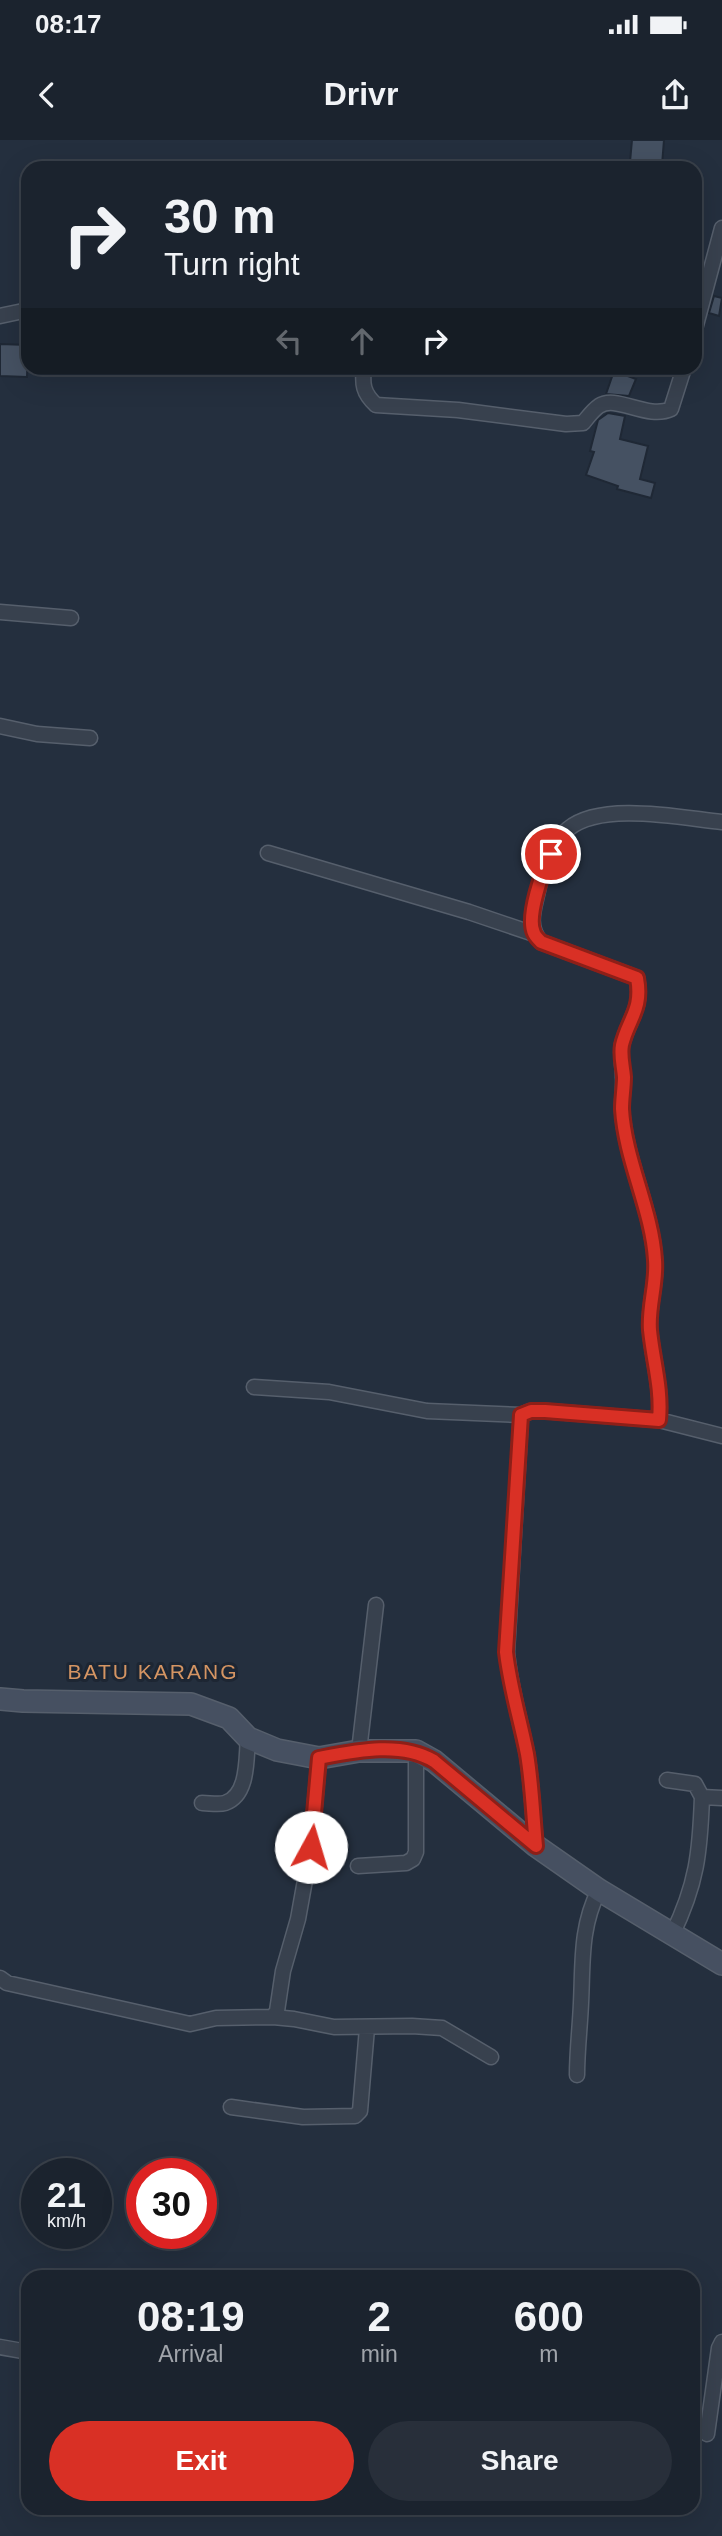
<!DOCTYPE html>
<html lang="en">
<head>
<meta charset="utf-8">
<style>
  :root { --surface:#1b232e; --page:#282f3a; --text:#f1f3f6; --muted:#a0a4aa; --line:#39404a; --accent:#d93025 }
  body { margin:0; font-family:Arial,sans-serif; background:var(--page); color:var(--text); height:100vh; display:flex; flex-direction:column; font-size:26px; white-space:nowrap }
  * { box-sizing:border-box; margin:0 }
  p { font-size:23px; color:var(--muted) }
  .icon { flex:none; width:38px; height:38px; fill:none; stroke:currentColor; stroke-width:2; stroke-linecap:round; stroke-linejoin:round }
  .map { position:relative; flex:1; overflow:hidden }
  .drawer { position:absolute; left:21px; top:2130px; width:679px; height:245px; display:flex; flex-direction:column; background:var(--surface); border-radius:21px; box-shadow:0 7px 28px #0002,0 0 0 2px var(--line) }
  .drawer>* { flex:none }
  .guide { position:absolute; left:21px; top:21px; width:681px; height:214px; border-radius:21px; box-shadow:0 7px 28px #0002,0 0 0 2px var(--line); background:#1b232e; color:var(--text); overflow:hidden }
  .speed { position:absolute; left:21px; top:2018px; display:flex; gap:14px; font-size:35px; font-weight:700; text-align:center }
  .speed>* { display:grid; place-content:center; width:91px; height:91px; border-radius:50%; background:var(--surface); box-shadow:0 7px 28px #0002,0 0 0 2px var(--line); line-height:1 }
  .speed small { font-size:18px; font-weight:400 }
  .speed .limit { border:10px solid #d22; background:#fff; color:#111 }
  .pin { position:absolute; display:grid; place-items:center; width:60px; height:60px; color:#fff; margin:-30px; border:4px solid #fff; border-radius:50%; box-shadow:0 2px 7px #0007 }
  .me { position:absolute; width:77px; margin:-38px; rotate:6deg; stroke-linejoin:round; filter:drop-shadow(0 0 5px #0008) }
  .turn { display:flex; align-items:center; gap:24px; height:147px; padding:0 28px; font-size:32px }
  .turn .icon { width:91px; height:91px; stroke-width:2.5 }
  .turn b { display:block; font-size:49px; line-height:60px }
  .lanes { display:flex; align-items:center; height:66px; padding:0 28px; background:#0003; justify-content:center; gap:35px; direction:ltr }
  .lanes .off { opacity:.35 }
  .eta { display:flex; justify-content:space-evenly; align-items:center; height:119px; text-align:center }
  .eta b { font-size:42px; font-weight:800; line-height:49px }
  .button { display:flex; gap:14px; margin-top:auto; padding:14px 28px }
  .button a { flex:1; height:80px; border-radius:42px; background:var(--accent); color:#fff; font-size:28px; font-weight:800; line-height:80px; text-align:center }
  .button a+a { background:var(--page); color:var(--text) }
  .status { display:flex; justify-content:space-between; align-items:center; height:49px; padding:0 35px; background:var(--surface); direction:ltr }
  .status svg { height:19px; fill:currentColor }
  header { display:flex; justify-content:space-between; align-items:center; height:91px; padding:0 28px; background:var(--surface); font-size:32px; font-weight:800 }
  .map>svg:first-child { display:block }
  .building { fill:#455162; stroke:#1f2835; stroke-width:2 }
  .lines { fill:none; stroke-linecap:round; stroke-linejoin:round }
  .street-casing { stroke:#565f6c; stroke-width:17 }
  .secondary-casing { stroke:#565f6c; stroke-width:24 }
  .street { stroke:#38414e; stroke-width:14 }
  .secondary { stroke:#465061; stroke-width:21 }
  .route-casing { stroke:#8d1f18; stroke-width:18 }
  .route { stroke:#d93025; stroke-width:12 }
  .labels { text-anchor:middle; stroke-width:6; stroke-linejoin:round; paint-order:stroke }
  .quarter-label { font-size:21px; letter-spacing:2px; fill:#d59563; stroke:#1d2633 }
</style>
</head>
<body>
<div class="status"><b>08:17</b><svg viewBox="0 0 49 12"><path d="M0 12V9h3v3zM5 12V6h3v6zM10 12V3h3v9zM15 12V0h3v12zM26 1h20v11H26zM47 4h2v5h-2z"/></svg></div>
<header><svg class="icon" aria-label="back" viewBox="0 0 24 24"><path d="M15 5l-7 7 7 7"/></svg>Drivr<svg class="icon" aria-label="share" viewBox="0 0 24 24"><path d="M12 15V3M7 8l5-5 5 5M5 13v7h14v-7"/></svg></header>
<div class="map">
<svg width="722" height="2396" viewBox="0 0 722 2396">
  <rect width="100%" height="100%" fill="#242f3e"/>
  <path class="building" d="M632,0H664L662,25L630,22Z
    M714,156L722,158L719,176L709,173Z
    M0,204L28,205L27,237L0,236Z
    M614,231L636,239L629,256L606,254Z
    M608,273L625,276L620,299L648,306L640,339L655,343L651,358L617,349L618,346L586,335L594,312L590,311L598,280Z"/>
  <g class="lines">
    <g class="street-casing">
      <path id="street" d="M0,176L28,170
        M695,189L722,88
        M364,228C362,244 363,253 376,265L458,270L566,284L583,283C588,277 593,270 599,266C616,254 647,280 671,269L684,228
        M0,472L71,478
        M0,586L37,594L90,598
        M268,713L469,772L534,794
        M254,1247L329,1252L427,1271L521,1275
        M659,1280L722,1296
        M359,1611L376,1465
        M667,1640L695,1644L702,1657L722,1658
        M202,1663C209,1663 219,1665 225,1663C249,1655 246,1618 248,1598
        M536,1706C533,1676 532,1644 527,1614C520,1579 510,1547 507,1512L521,1275L531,1271H545L659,1280C662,1249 653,1221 650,1190C648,1167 657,1143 655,1120C652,1070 625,1019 622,969C622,958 624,947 623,937C623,925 620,916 622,905C628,879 643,870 637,838L541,802C526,785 535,767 539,746C544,727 552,702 568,689C601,661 682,678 722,682
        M358,1726L406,1723L413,1719L416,1712V1611
        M672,1795C697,1744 700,1712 702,1657
        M0,1838L7,1843L190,1884L216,1878L273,1877L277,1871L283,1831L298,1779L311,1707L319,1618
        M273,1877L294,1879L334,1887L412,1886L442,1888L491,1917
        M577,1935C577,1911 580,1887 581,1863C583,1823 580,1787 599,1750
        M231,1967L303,1977L355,1976L360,1971L367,1888
        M0,2207L28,2212
        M707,2294L719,2208L722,2202"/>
    </g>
    <g class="secondary-casing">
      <path id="secondary" d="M0,1559L23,1561L191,1564L229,1578L248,1598L277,1610L319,1618L359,1611H416L434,1621L536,1706L599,1750L722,1824"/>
    </g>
    <use href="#street" class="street"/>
    <use href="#secondary" class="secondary"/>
  </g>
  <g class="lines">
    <g class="route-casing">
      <path id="route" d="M311,1707L319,1618C355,1611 401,1601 434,1621L536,1706C533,1675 532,1644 527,1614C520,1579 510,1547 506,1512L521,1275L531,1271H545L659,1280C662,1248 653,1221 650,1190C648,1167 657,1143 655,1120C652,1070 625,1020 622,969C622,958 624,947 624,937C623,925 620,916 622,905C628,879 643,870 637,838L541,802C540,801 534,795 534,793C526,777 543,729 551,714"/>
    </g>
    <use href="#route" class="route"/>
  </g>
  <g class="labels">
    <g class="quarter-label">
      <text x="153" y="1539">BATU KARANG</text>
    </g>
  </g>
</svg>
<div class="speed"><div>21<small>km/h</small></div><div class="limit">30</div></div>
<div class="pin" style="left:551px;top:714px;background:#d93025"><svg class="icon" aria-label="arrive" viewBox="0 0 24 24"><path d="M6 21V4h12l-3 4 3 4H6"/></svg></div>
<svg class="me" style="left:311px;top:1707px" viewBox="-20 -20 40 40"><circle r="19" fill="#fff"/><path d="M0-13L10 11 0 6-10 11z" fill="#d93025"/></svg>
<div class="guide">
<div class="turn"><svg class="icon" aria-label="right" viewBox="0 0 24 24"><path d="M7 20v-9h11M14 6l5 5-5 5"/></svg><div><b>30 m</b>Turn right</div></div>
<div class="lanes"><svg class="icon off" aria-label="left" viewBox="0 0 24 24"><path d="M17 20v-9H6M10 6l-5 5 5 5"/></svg><svg class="icon off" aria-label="ahead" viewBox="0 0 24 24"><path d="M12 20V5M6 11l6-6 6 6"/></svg><svg class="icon" aria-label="right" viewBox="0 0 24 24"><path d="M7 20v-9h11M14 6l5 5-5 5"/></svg></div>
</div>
<section class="drawer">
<div class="eta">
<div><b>08:19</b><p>Arrival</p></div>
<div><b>2</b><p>min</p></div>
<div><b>600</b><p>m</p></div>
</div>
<div class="button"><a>Exit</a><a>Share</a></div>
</section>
</div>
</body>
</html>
